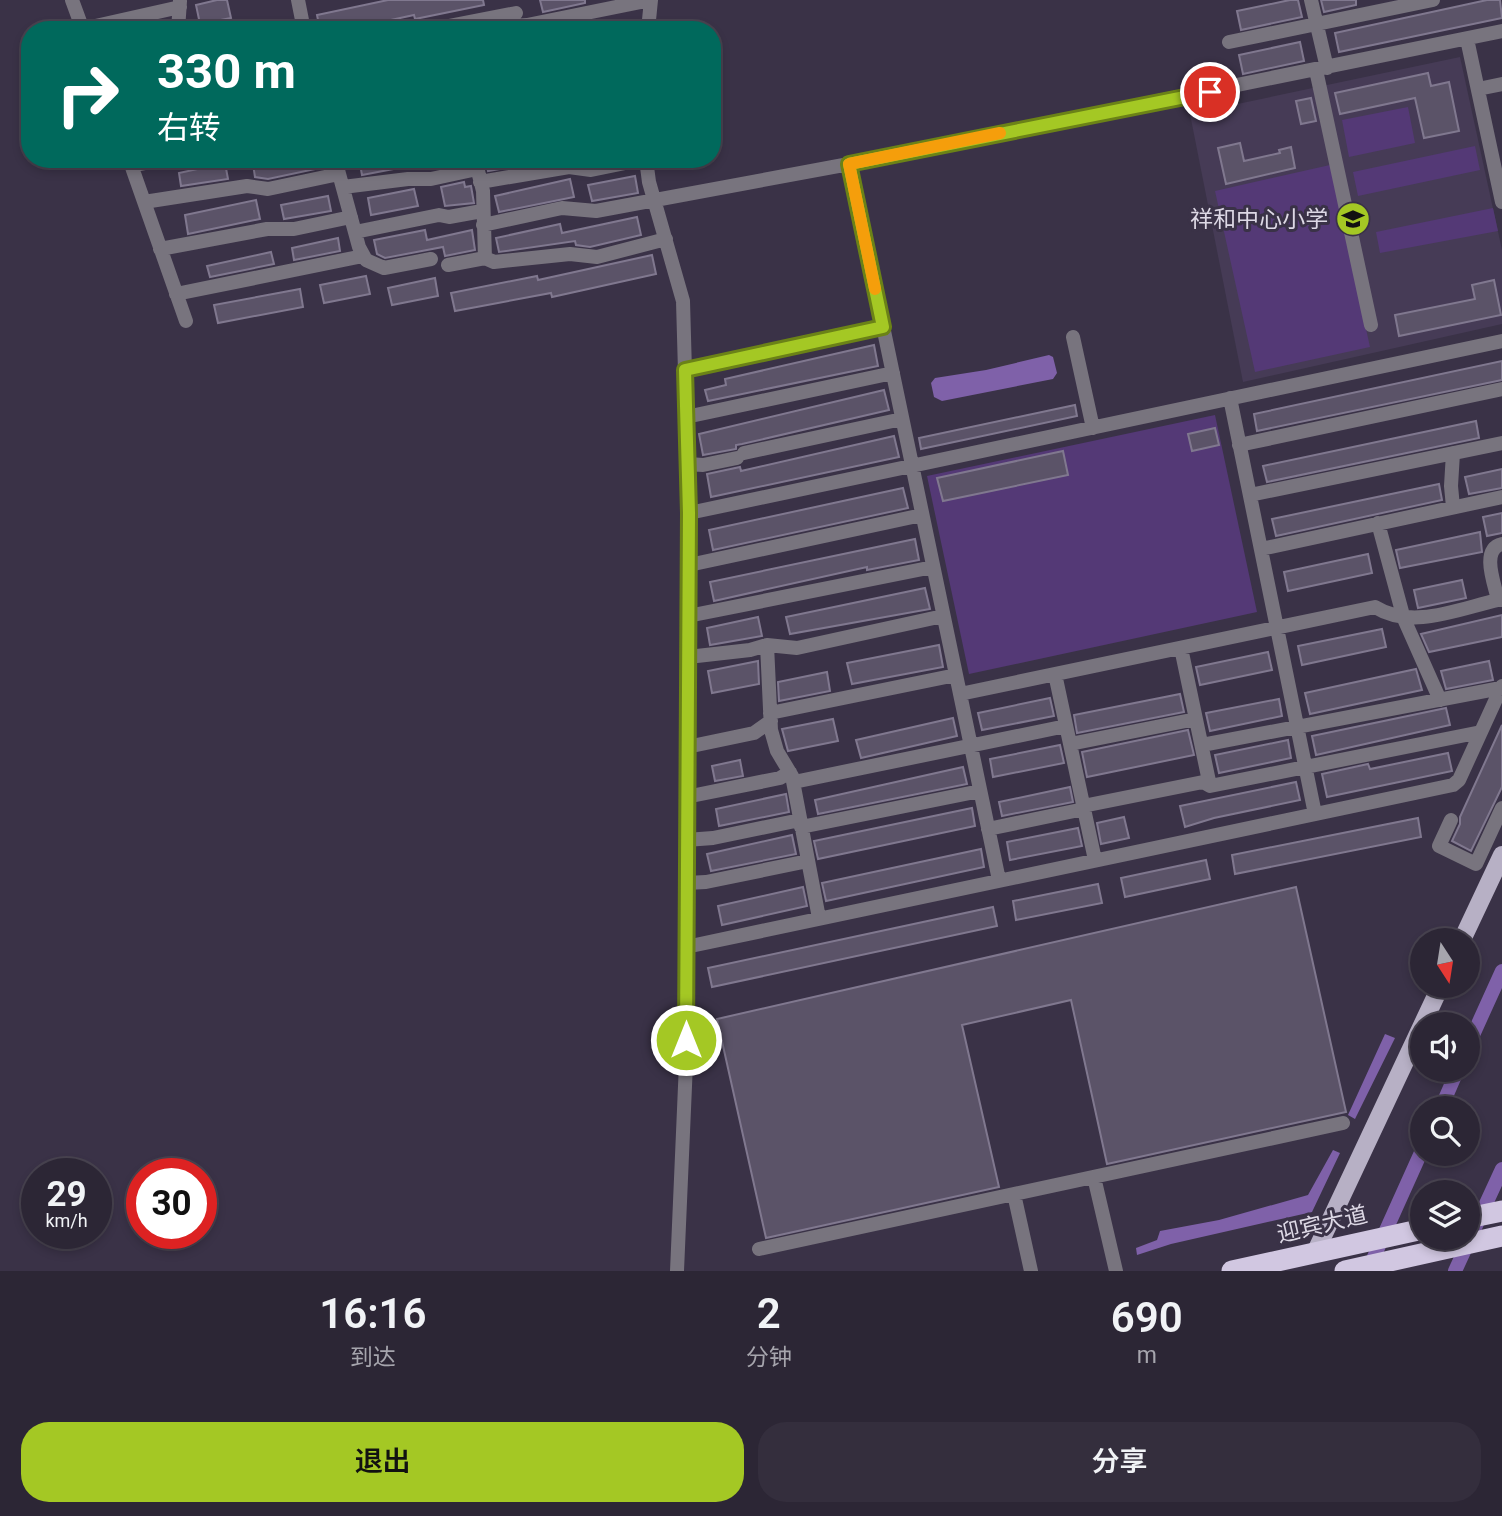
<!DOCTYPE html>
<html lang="zh">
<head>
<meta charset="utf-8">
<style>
  :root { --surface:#2c2635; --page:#342e3d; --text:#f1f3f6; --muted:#a6a5ad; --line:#484350; --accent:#a4c824 }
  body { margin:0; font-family:Roboto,"Noto Sans SC",sans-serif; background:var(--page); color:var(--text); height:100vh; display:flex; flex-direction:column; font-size:26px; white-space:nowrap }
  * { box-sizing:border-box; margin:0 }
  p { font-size:23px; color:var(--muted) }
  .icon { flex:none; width:38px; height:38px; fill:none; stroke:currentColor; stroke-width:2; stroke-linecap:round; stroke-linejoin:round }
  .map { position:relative; height:1271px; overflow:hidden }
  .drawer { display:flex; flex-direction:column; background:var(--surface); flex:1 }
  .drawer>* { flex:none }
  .guide { position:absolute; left:21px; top:21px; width:700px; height:147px; border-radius:28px; box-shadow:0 4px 10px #0003,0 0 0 2px var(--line); background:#00695c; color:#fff; overflow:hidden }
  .needle { width:46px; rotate:168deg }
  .fabs { position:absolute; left:1410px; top:928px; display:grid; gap:14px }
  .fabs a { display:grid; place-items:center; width:70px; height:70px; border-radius:50%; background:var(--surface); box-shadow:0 4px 10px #0003,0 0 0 2px var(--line); font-size:35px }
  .speed { position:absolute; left:21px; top:1158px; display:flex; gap:14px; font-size:35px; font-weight:700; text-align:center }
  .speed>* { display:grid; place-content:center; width:91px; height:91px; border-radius:50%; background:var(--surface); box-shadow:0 4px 10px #0003,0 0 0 2px var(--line); line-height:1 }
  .speed small { font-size:18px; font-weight:400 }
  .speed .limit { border:10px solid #d22; background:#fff; color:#111 }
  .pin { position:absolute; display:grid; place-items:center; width:60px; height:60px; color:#fff; margin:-30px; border:4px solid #fff; border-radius:50%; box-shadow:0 2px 7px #0007 }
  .me { position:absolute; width:77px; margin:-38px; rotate:0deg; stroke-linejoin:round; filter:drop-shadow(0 0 5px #0008) }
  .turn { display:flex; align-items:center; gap:24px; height:147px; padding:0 21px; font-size:32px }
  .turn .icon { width:91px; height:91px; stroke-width:2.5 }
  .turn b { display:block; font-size:49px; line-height:60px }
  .eta { display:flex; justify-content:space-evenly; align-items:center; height:119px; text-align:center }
  .eta b { font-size:42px; font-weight:600; line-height:49px }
  .action { display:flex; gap:14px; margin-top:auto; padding:14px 21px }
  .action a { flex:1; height:80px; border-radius:28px; background:var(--accent); color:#111; font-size:28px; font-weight:600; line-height:80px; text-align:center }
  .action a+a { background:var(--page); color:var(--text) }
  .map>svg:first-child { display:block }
  .built { fill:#463b56 }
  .green { fill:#543976 }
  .water { fill:#7f61a9 }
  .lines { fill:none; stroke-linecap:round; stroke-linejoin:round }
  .canal { stroke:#7f61a9; stroke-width:14 }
  .building { fill:#5b5368; stroke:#80788f; stroke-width:2 }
  .minor { stroke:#78747e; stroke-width:14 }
  .major { stroke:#b7b0c5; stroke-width:18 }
  .highway { stroke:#d1c7e1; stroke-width:21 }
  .route-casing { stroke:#6b8217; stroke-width:18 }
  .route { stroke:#a4c824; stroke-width:12 }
  .slow { stroke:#f59e0b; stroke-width:12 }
  .labels { text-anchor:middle; stroke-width:6; stroke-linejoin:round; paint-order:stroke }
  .poi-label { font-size:23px; fill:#ddd8e5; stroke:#3a3247; text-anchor:end }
  .street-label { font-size:23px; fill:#ddd8e5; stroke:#3a3247 }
</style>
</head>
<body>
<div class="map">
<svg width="1502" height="1271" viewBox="0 0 1502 1271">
  <rect width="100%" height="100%" fill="#3a3247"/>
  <path class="built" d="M1460,57L1502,250V324L1243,382L1190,114Z"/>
  <path class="green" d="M1408,107L1415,143L1349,157L1342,120Z
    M1475,146L1480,170L1358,196L1353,172Z
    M1330,165L1370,347L1255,372L1215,191Z
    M1493,208L1498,231L1380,253L1376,232Z
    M1215,415L1257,612L969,674L927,476Z"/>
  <path class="water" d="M1049,355L1053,357L1057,373L1053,379L942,401L934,397L931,383L935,378L986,370Z
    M1385,1034L1395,1038L1355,1119L1348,1115Z
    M1333,1150L1340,1153L1312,1212L1171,1244L1137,1255L1136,1248L1157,1240L1160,1231L1219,1220L1308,1195Z"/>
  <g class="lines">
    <path class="canal" d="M1468,1046L1502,971
      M1441,1108L1458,1069
      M1369,1268L1423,1148
      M1455,1271L1502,1169"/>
  </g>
  <path class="building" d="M217,0H227L231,18L200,24L196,5Z
    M388,0H483L484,5L415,19L414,15L345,30H320L317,15Z
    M540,0H585V3L543,12Z
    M1290,0H1298L1302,17L1241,30L1237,11Z
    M1321,0H1356V5L1324,12Z
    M1487,0H1500L1502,18L1339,52L1335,33Z
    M1300,42L1304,61L1243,74L1239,55Z
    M1428,73L1431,86L1449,82L1459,131L1424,138L1415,98L1340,114L1335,93Z
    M1311,98L1316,121L1301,124L1296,101Z
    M1240,143L1244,161L1280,153L1279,150L1291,147L1295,168L1226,184L1218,148Z
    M274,159H318L320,168L268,179L255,177L253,164Z
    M359,159H420V164L362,175Z
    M486,159H534L535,163L488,171Z
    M225,163L228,179L181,186L179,173Z
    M635,176L638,193L592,201L588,185Z
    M570,179L574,197L499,212L495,196Z
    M464,182L465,187L471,186L474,203L445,206L441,187Z
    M414,189L418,206L371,215L368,198Z
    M328,196L331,211L284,219L281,205Z
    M256,200L260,219L188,234L185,215Z
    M637,217L641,235L590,247L576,245L575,241L499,252L496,238L560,224L562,233Z
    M425,230L427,240L472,230L475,250L445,256L443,247L385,258L377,254L374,240Z
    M338,238L340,251L294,260L292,248Z
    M271,252L274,264L210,277L207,266Z
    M652,255L656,274L552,297L551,293L455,311L451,293L537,276L538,280Z
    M366,276L370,294L324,303L320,285Z
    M435,278L438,296L392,305L388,288Z
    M1494,280L1501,315L1399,336L1395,315L1475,299L1472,285Z
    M300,289L303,307L218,323L214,305Z
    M874,345L878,366L708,401L705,390L726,385L725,379Z
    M1502,361V380L1257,431L1254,414Z
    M884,390L889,410L742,444L736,445V449L703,455L699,434Z
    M1075,405L1077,416L921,449L919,438Z
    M1476,421L1479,438L1267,482L1263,466Z
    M1215,428L1219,445L1192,451L1188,434Z
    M894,436L899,457L711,497L707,474L740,467L741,471Z
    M1063,451L1068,475L943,501L937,478Z
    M1502,469V488L1469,494L1465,477Z
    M1439,484L1442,500L1276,536L1272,519Z
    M903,488L908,508L713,550L709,530Z
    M1502,513V533L1487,536L1483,517Z
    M1480,532L1482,552L1400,568L1396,550Z
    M915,539L919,560L867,570V567L714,601L710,582Z
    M1368,554L1372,573L1288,591L1284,572Z
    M1462,580L1466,598L1418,608L1414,590Z
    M925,588L930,609L790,634L786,617Z
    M1502,615V637L1429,652L1421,634Z
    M758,617L762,636L710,645L707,628Z
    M1382,629L1386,647L1302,665L1298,646Z
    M939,645L943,667L852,684L847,663Z
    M1268,652L1272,670L1200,685L1196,667Z
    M758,661L759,684L712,693L708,671Z
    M1489,661L1493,680L1446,689L1441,671Z
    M1416,669L1422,690L1310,714L1305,693Z
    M827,672L830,691L779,701L778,682Z
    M1180,694L1184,712L1077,733L1074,715Z
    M1050,698L1054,716L982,730L978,713Z
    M1279,699L1282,716L1210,731L1206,713Z
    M1446,708L1450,725L1316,755L1312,736Z
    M953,718L957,736L861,758L856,740Z
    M833,719L838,741L788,751L782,729Z
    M1502,725V787L1471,851L1452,841L1460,824V817Z
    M1188,730L1194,755L1087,777L1082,752Z
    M1288,740L1291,758L1219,773L1215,755Z
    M1060,745L1064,763L993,777L990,759Z
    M1448,753L1452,771L1327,797L1322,774L1368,764L1370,769Z
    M740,760L743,776L715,781L712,766Z
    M963,767L967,784L818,814L815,800Z
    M1296,782L1300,800L1214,818L1185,827L1180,806Z
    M1070,787L1073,802L1002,816L999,802Z
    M786,794L789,812L719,826L716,809Z
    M972,808L975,826L818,859L814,841Z
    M1124,817L1129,838L1101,844L1097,823Z
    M1418,818L1421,837L1235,874L1232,855Z
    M1078,828L1082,846L1010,860L1007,842Z
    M792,835L796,854L711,871L707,854Z
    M981,849L984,867L826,901L822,883Z
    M1206,860L1210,879L1125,897L1121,878Z
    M1098,884L1102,903L1016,920L1013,901Z
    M803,887L807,906L722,925L718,906Z
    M1296,887L1346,1112L1107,1164L1071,1000L962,1025L999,1187L766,1238L717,1019Z
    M993,907L997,926L712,987L708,968Z"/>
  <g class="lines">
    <path class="minor" d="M72,0L83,30
      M298,0L304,30
      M1311,0L1327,68
      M512,26L527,25L651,0
      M82,29L180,7
      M178,30L180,1
      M428,30L516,13
      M648,30L651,0
      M1467,39L1502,202
      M1229,42L1433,0
      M1316,70L1371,325
      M1478,89L1502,84
      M129,159L186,321
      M335,159L359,247L366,260L384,268L431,259
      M475,159L483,191L485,258L494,262L570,254L597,257L666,239
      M646,159L649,182L683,301L689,513L686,1063L677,1271
      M849,164L999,880
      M131,166L165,159
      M480,182L569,167L591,170L645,159
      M343,187L408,179H431L477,169
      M144,202L247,186L268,189L339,174
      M483,225L562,208L596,211L849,164L1502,31
      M355,232L439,215L449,217L482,211
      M160,249L267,229H294L351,217
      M448,265L485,258
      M176,294L363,256
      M1073,337L1093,428
      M685,370L883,327
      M1230,398L1315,814
      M686,417L893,373
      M1239,445L1502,389
      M744,453L902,419
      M1453,453L1451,486L1453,507
      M688,464L703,465L737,458
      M1250,495L1502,443
      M689,513L1502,341
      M1378,523L1404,619L1440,700
      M1502,544C1480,549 1495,585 1498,600H1502
      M1261,549L1502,497
      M689,565L922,515
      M688,616L933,567
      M767,645L771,730L777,751L792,776L819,918
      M1181,648L1210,786
      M688,657L750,650L767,645L797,648L943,616
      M1055,674L1095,860
      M960,694L1375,607C1412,630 1458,609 1498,600
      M770,713L956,675
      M1070,744L1196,719
      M1202,745L1501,688
      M687,747L754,733L771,721
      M794,782L1066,726
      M686,797L780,778L790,772
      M1083,806L1203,782L1210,786L1481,732
      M1451,820L1439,846L1476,864L1502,808
      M801,827L980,791
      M988,829L1084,809
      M686,840L713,838L800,820
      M686,883L706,882L808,861
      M686,947L1453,785L1459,780L1502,686
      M1094,1177L1116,1271
      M1014,1194L1031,1271
      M759,1249L1343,1123"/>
    <path class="major" d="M1462,940L1502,855
      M1315,1253L1441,985"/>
    <path class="highway" d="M1468,1218L1502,1211
      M1232,1271L1423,1229
      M1345,1271L1502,1236"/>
  </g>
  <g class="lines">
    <g class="route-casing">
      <path id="route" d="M686,1040L689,513L685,370L883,327L849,164L1210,92"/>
    </g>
    <use href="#route" class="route"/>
    <path class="slow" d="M875,289L849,164L1000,133"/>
  </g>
  <defs>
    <g id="school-disc" transform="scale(1.75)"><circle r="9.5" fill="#a4c824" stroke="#3a3247"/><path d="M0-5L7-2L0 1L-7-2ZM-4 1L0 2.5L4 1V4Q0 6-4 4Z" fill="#111"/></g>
  </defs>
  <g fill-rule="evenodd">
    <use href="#school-disc" x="1353" y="219"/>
  </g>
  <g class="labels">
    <g class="poi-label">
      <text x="1328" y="227">祥和中心小学</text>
    </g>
    <g class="street-label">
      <text transform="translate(1322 1224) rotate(-13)" y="8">迎宾大道</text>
    </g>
  </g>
</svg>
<div class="fabs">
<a><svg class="needle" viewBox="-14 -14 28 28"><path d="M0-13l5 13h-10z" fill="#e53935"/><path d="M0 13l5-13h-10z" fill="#a6a5ad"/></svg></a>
<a><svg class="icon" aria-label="sound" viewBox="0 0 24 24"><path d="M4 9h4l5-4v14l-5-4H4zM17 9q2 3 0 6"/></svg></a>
<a><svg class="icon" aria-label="search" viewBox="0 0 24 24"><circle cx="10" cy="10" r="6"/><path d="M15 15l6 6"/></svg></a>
<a><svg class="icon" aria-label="layers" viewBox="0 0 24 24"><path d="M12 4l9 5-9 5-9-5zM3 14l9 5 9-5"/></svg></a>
</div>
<div class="speed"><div>29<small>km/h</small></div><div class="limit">30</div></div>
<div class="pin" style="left:1210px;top:92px;background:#d93025"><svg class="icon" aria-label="arrive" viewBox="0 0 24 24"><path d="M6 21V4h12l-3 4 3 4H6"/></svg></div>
<svg class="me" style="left:686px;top:1040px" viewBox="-20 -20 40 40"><circle r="17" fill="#a4c824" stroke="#fff" stroke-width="3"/><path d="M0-11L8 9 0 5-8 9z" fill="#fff"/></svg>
<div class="guide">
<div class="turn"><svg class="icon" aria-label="right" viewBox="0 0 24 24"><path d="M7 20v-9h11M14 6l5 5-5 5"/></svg><div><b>330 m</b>右转</div></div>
</div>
</div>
<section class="drawer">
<div class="eta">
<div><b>16:16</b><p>到达</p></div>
<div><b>2</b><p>分钟</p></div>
<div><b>690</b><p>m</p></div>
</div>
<div class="action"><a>退出</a><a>分享</a></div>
</section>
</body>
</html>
